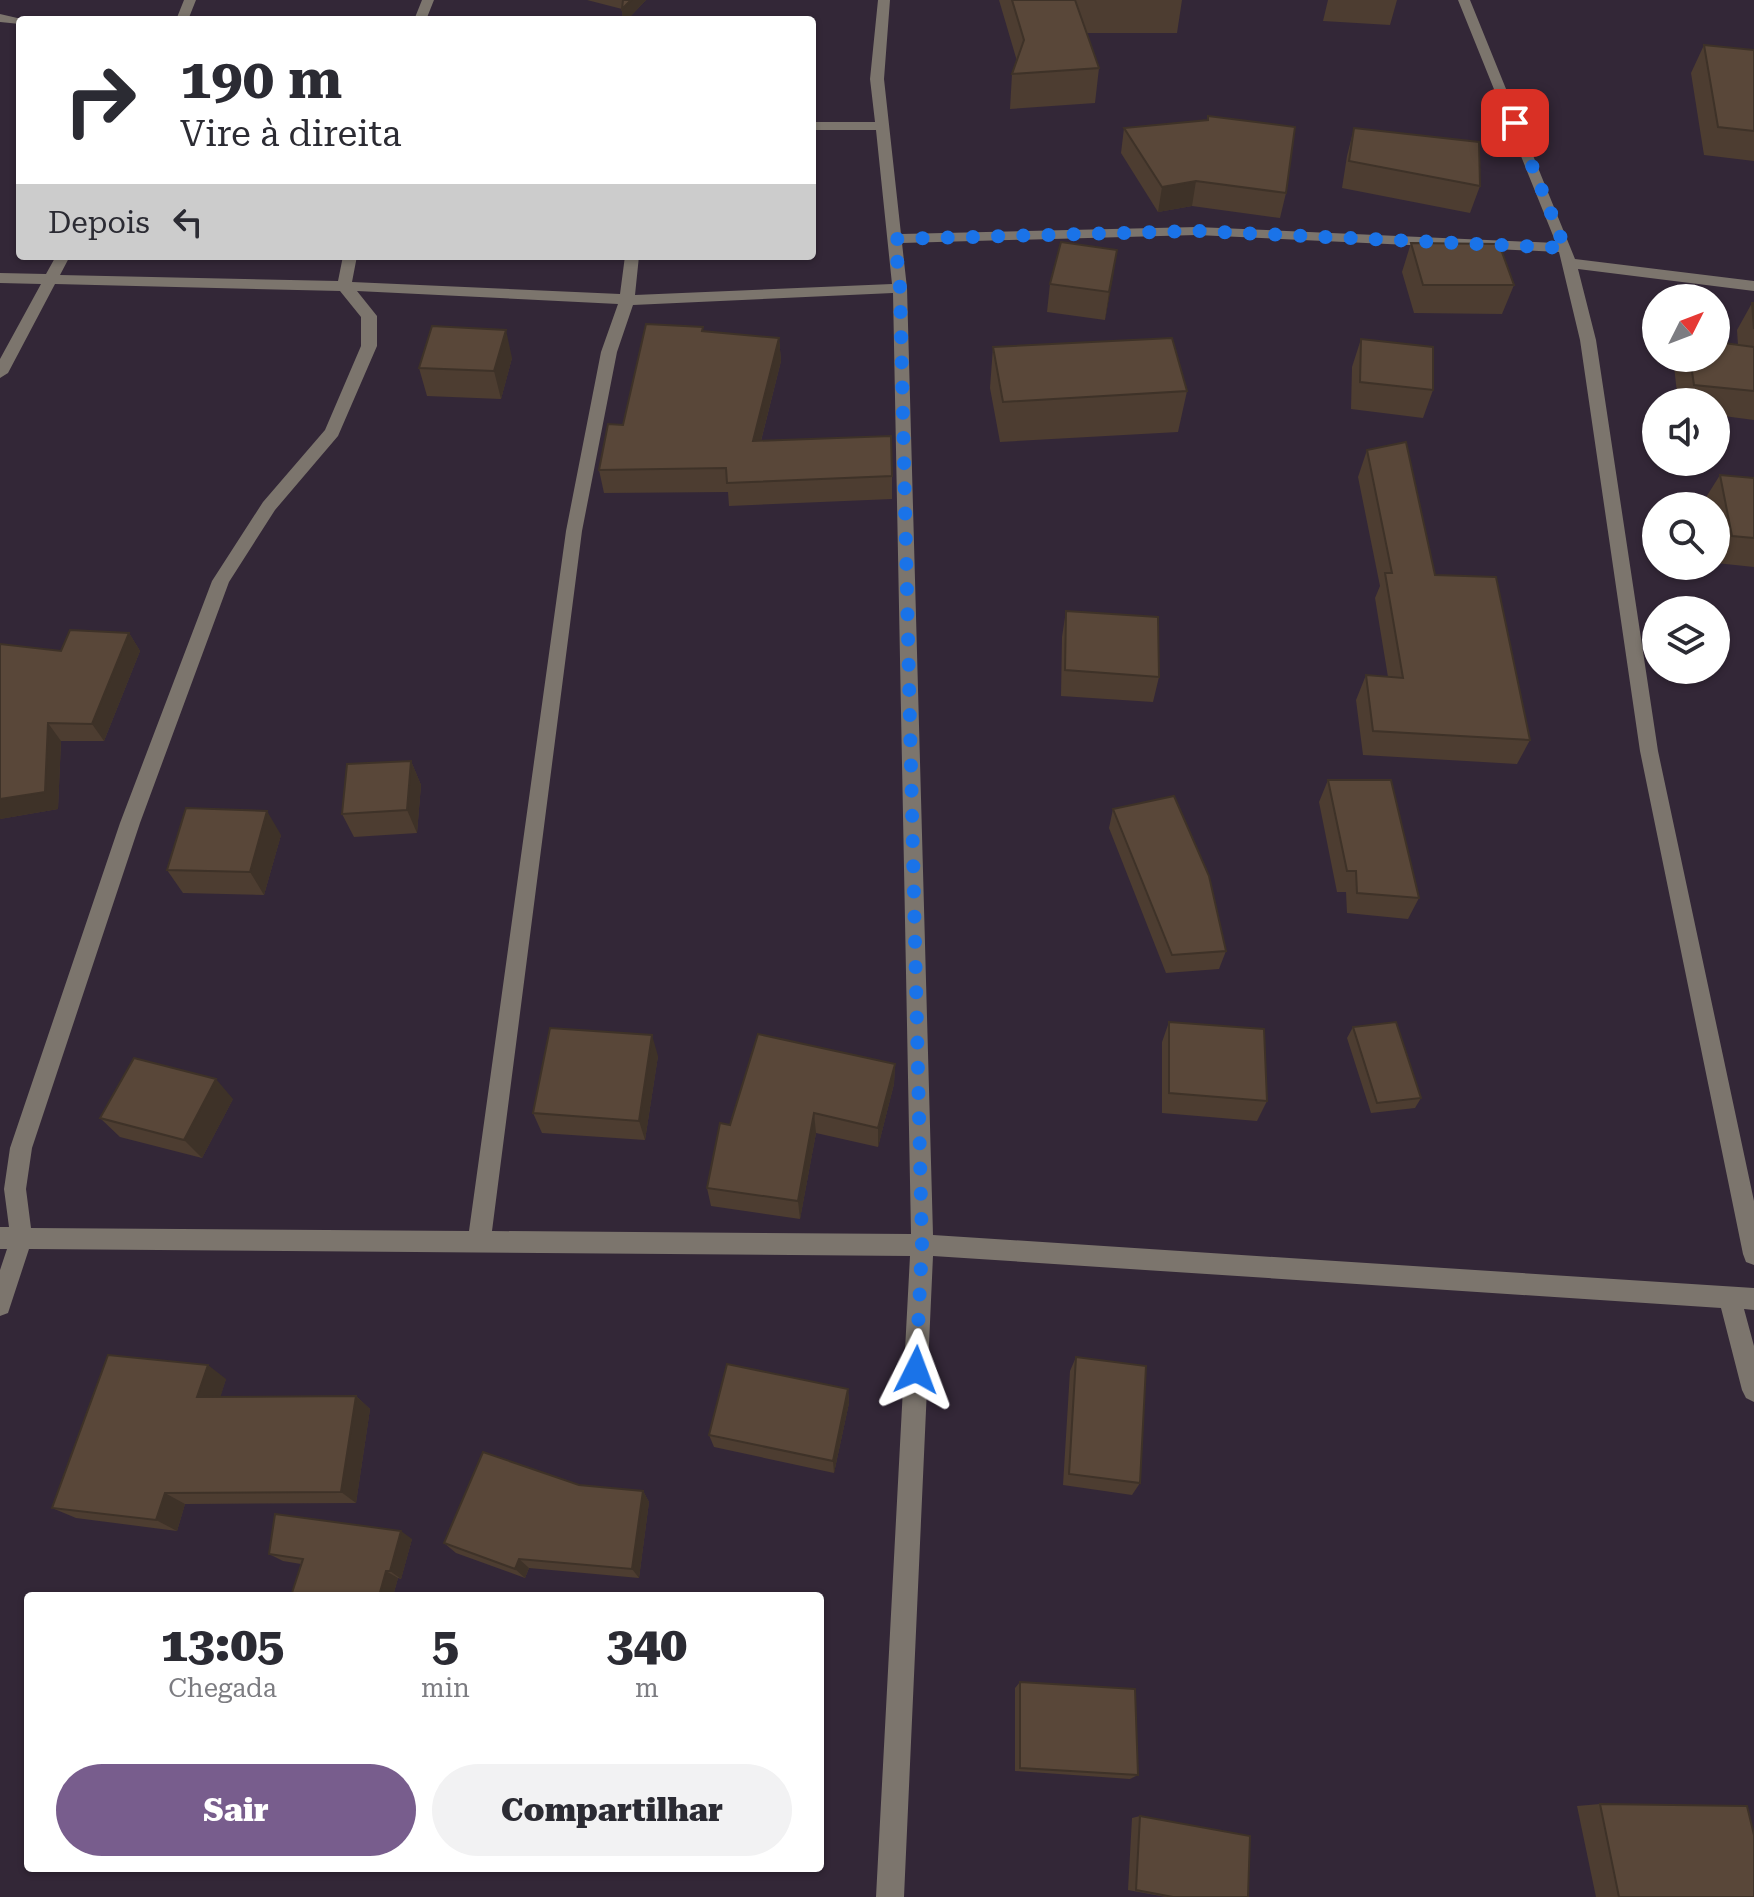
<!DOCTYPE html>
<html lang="pt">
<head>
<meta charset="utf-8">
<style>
  :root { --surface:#fff; --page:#f2f2f3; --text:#2b2b33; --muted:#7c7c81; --accent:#785d8d }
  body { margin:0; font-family:"Roboto Serif",serif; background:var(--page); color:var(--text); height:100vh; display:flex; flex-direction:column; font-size:30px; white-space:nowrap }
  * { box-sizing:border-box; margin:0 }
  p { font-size:26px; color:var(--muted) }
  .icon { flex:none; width:44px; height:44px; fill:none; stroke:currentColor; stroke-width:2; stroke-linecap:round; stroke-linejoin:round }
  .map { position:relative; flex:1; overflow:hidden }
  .panel { position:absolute; left:24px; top:1592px; width:800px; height:280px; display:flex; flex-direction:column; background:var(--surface); border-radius:8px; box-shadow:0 2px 6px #0004 }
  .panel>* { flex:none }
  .guide { position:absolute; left:16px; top:16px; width:800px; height:244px; border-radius:8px; box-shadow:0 2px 6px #0004; background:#fff; color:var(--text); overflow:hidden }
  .needle { width:52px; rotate:48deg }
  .tools { position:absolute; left:1642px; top:284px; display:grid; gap:16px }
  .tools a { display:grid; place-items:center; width:88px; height:88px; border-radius:50%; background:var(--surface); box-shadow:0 2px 6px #0004; font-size:40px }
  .pin { position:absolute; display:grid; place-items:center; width:68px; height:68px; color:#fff; margin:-34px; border-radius:16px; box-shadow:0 4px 12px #0006 }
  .me { position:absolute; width:88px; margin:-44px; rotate:3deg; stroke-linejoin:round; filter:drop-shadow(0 0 6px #0008) }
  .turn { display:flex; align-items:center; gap:28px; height:168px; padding:0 32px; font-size:36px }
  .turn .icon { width:104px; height:104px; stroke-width:2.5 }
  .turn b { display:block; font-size:56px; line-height:68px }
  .then { display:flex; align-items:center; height:76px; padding:0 32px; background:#0003; gap:16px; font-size:30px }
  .eta { display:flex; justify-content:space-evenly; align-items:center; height:136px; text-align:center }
  .eta b { font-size:48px; font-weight:800; line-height:56px }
  .button { display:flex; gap:16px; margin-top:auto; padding:16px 32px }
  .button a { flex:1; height:92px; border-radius:48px; background:var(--accent); color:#fff; font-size:32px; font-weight:800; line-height:92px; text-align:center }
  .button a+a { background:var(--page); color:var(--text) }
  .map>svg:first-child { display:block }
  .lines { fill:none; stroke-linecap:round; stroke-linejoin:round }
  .minor { fill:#7c756d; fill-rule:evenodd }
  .wall { fill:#4d3d31 }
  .shaded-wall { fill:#3e3228 }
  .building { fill:#594739; stroke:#3e3228; stroke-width:2 }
  .route { stroke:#1a73e8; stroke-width:14; stroke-dasharray:0 25.2 }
</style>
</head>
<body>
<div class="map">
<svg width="1754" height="1897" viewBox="0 0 1754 1897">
  <rect width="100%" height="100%" fill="#332737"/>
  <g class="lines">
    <path class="minor" d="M184,0H196L188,20H176Z
      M422,0H434L426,20H414Z
      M878,0H890L884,79L901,234L1197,227L1556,243L1458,0H1470L1575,259L1754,281V291L1578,269L1596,340L1658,751L1754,1201V1265L1746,1262L1743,1254L1640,751L1580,340L1559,252L1197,235L902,243L907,288L933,1235L1754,1288V1310L1744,1309L1754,1346V1402L1746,1398L1742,1390L1721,1308L933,1256L904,1897H876L910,1256L29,1249L8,1313L0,1316V1270L7,1249H0V1227H9L4,1189L10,1148L120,823L212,581L263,502L325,430L361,346V317L340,291L55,284L8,373L0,378V359L41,284L0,283V273L46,274L56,256H70L60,275L338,281L343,256H357L352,282L620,294L625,256H639L635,295L892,284L876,130H812V122H875L870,79ZM357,291L618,304L601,352L566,531L469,1231L31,1228L26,1189L32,1148L140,823L229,582L275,510L338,436L377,346V316ZM893,293L911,1234L492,1231L582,531L617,352L633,305Z
      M0,14L26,20H20V24L0,22Z"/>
  </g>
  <path class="wall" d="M587,0H646L627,20H623L622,9Z
    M999,0H1182L1177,33H1087L1099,68L1095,103L1010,109L1012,74L1017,61Z
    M1328,0H1397L1390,25L1323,21Z
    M1704,45L1754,50V161L1704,155L1691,73Z
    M1124,128L1286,193L1280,218L1192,206L1158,212L1121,153Z
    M1354,128L1480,186L1470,213L1342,188L1347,156Z
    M1411,243L1514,285L1502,314L1414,313L1402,272Z
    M1117,250L1105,320L1047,312L1050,284Z
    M1752,303H1754V420L1716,415V402H1678L1674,366L1678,358H1716L1738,345L1737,330Z
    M703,327V331L779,338L781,361L761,441L892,476V499L729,506L728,492L604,493L599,470L623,425Z
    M1361,339L1433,390L1423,418L1351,409L1352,367Z
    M993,347L1187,391L1178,432L1000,442L990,388Z
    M512,358L501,399L427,396L419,368Z
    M1367,450L1435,575L1530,740L1517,764L1363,755L1356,700L1366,675L1388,677L1375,598L1380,586L1358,477Z
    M1720,475L1754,478V567L1716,563V506H1704L1703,502Z
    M1066,611L1159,677L1153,702L1061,696L1062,637Z
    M129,633L140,651L104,741H61L58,809L0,819V644L61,651Z
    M411,761L421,785L417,833L354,837L342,814Z
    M1328,780L1419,898L1408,919L1347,913L1346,892H1337L1319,802Z
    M1113,809L1226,951L1219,969L1166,973L1109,828Z
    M281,835L264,895L183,893L167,870Z
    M1169,1022L1267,1101L1257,1121L1162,1113V1042Z
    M1353,1027L1421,1098L1415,1108L1371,1113L1347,1038Z
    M658,1056L645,1140L542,1133L533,1113Z
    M895,1064L894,1084L878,1147L816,1133L800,1219L711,1206L707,1188L730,1125Z
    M233,1099L202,1158L120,1137L100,1118Z
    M1076,1357L1140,1483L1132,1495L1063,1485L1070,1371Z
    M226,1379L220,1397L356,1396L370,1409L356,1503L185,1504L177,1531L76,1518L52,1508Z
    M848,1389L849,1403L834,1473L714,1447L709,1435Z
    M579,1485L643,1491L649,1502L639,1578L529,1568L525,1578L456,1553L444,1543Z
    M412,1539L401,1579L398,1578L393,1596H291L301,1564L283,1561L269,1554Z
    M1020,1682L1138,1775L1130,1779L1015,1771V1688Z
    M1600,1804L1754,1897H1596L1577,1806Z
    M1140,1816L1248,1897H1166L1128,1890L1132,1818Z"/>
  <path class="shaded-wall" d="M631,0H646L627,20H623L622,9Z
    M1196,181L1192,206L1158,212L1162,187Z
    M1117,250L1113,278L1105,320L1109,292Z
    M506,330L512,358L501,399L494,371Z
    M779,338L781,361L755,464L753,441Z
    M129,633L140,651L104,741L92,724Z
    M48,723L61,741L58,809L0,819V799Z
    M411,761L421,785L417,833L407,810Z
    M267,811L281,835L264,895L250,872Z
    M652,1035L658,1056L645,1140L639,1121Z
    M895,1064L894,1084L878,1147V1128Z
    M216,1079L233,1099L202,1158L184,1140Z
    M814,1113L816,1133L800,1219L798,1201Z
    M208,1365L226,1379L216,1411L197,1397Z
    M848,1389L849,1403L834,1473L833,1461Z
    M356,1396L370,1409L356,1503L341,1492Z
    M643,1491L649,1502L639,1578L632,1569Z
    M165,1493L185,1504L177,1531L156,1520Z
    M401,1531L412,1539L401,1579L390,1571Z
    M519,1559L529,1568L525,1578L515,1569Z
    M386,1571L398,1578L393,1596H379Z"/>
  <path class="building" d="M623,0H631L622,9Z
    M1012,0H1075L1099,68L1012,74L1024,40Z
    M1704,45L1754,50V131L1718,127Z
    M1208,116L1295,127L1286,193L1196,181L1162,187L1124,128L1208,120Z
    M1354,128L1479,142L1480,186L1349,161Z
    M1061,242L1117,250L1109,292L1050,284Z
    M1411,243L1499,244L1514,285H1423Z
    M1752,303H1754V329Z
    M646,324L703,327L702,331L779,338L753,441L891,436L892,476L727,483L726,468L599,470L608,424L623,425Z
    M432,326L506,330L494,371L419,368Z
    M1172,338L1187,391L1003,402L993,347Z
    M1361,339L1433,347V390L1360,382Z
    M1716,342L1754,347V391L1694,385L1690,358H1716Z
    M1406,442L1435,575L1496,577L1530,740L1373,731L1366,675L1403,678L1385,573H1392L1367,450Z
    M1720,475L1754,478V538L1732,536Z
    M1066,611L1158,617L1159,677L1065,670Z
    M70,630L129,633L92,724L48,723L45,792L0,799V644L61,651Z
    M411,761L407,810L342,814L347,764Z
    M1328,780H1391L1419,898L1357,893L1356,871H1347Z
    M1174,796L1209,876L1226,951L1172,955L1113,809Z
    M186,808L267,811L250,872L167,870Z
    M1169,1022L1264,1029L1267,1101L1169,1093Z
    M1396,1022L1421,1098L1377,1103L1353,1027Z
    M550,1028L652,1035L639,1121L533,1113Z
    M758,1034L895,1064L878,1128L814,1113L798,1201L707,1188L720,1123L730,1125Z
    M134,1058L216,1079L184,1140L100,1118Z
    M108,1355L208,1365L197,1397L356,1396L341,1492L165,1493L156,1520L52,1508Z
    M1076,1357L1146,1366L1140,1483L1069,1474Z
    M727,1364L848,1389L833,1461L709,1435Z
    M483,1452L579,1485L643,1491L632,1569L519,1559L515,1569L444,1543Z
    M275,1514L401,1531L390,1571H386L379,1596H291L303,1559L269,1554Z
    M1020,1682L1135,1689L1138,1775L1020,1768Z
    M1600,1804L1747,1806L1754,1835V1897H1619Z
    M1140,1816L1250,1836L1248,1897H1173L1136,1890Z"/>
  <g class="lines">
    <path class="route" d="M916,1370L922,1245L900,288L895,239L1197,231L1565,248L1515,123"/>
  </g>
</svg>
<div class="tools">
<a><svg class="needle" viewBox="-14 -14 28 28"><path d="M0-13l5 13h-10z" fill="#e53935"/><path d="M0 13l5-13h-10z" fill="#7c7c81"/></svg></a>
<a><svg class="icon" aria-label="sound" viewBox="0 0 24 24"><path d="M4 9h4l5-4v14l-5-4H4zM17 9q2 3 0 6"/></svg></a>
<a><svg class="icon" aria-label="search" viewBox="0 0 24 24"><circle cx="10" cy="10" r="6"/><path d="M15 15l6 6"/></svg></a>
<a><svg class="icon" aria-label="layers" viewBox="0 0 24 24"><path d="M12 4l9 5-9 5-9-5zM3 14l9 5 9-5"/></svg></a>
</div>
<div class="pin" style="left:1515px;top:123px;background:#d93025"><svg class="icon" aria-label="arrive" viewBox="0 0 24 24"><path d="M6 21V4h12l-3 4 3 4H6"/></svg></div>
<svg class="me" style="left:916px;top:1370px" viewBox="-20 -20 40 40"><path d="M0-17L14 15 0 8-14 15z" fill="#1a73e8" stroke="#fff" stroke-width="4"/></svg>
<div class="guide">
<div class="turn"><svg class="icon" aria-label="right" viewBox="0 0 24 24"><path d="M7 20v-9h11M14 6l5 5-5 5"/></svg><div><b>190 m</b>Vire à direita</div></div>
<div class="then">Depois<svg class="icon" aria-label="left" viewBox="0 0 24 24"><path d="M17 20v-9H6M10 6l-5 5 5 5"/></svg></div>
</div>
<section class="panel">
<div class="eta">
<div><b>13:05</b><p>Chegada</p></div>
<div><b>5</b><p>min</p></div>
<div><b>340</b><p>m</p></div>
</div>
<div class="button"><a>Sair</a><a>Compartilhar</a></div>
</section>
</div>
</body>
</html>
